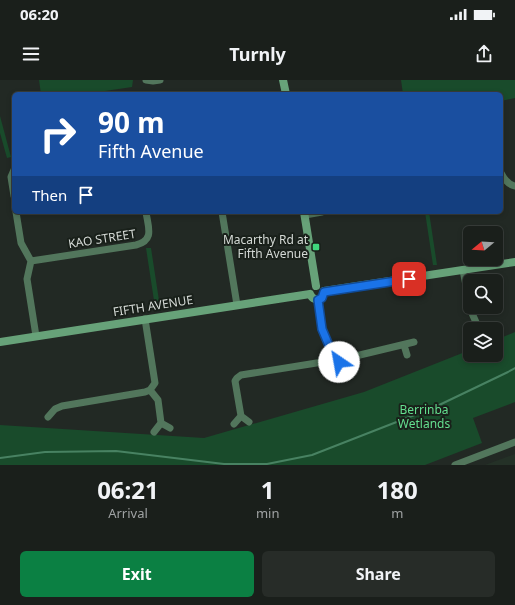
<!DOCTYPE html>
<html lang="en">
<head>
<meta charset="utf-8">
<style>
  :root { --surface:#1a1f1b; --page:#272c28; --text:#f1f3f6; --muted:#9fa2a3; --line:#383d3a; --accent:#0b8043 }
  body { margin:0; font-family:"Noto Sans",sans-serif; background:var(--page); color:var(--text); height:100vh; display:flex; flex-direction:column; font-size:15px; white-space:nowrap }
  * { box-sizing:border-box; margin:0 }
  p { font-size:13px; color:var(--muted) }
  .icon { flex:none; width:22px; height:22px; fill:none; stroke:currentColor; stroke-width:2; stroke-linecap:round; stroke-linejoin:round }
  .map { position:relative; height:385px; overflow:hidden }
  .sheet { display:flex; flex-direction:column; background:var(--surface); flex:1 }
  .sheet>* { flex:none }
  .hud { position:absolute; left:12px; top:12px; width:491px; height:122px; border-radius:6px; box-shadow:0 2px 6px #0003,0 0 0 1px var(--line); background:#1a4fa0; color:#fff; overflow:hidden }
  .needle { width:26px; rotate:252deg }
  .buttons { position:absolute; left:463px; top:146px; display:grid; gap:8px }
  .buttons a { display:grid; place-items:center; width:40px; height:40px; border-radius:6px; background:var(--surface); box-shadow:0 2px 6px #0003,0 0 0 1px var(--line); font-size:20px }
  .pin { position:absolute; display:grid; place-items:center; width:34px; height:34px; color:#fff; margin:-17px; border-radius:8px; box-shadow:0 2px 6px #0006 }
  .me { position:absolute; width:44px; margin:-22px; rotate:327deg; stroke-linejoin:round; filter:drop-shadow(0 0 3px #0008) }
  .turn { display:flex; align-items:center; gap:14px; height:84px; padding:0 20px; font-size:18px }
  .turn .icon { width:52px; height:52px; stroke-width:2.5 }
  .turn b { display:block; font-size:28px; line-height:34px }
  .then { display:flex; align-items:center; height:38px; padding:0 20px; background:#0003; gap:8px; font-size:15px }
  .eta { display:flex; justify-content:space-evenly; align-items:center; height:68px; text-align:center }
  .eta b { font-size:24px; font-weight:700; line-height:28px }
  .action { display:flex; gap:8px; margin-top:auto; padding:8px 20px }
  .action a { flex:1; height:46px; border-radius:6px; background:var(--accent); color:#fff; font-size:16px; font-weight:700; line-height:46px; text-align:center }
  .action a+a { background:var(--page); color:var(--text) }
  .status { display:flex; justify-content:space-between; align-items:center; height:28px; padding:0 20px; background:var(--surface); direction:ltr }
  .status svg { height:11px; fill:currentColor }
  header { display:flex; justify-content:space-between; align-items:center; height:52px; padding:0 20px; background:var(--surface); font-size:18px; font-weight:700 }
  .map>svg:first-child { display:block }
  .built { fill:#243127 }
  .green { fill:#194b2b }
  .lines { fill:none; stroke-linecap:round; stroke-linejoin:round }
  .stream { stroke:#488262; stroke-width:2 }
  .street { stroke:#52765c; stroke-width:7 }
  .secondary { stroke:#67a279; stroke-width:8 }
  .route-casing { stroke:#114b97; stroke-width:10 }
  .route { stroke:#1a73e8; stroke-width:7 }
  .poi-dot { fill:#3fd77d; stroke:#19201a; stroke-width:1.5 }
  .labels { text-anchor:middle; stroke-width:4; stroke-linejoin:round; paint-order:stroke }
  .street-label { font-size:12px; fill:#d4d9d5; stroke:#19201a }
  .poi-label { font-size:12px; fill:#d4d9d5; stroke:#19201a; text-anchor:end }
  .park-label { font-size:12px; fill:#64df8f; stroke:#19201a }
</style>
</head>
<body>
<div class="status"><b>06:20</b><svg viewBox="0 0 49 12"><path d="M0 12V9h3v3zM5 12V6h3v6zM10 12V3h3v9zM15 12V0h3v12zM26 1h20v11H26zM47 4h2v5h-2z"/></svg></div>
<header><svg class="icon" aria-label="menu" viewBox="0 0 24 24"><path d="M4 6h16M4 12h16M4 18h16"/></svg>Turnly<svg class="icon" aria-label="share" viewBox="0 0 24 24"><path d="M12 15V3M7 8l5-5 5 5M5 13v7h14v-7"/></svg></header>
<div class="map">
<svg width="515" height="385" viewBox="0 0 515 385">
  <rect width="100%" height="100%" fill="#222924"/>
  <path class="built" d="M515,374V385H485Z"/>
  <path class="green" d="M39,0H133L132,7L105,11V14H41Z
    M401,0H515V18L501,21V14H403Z
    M0,36L11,77L7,78L0,53Z
    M425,132H429L437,185H433Z
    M146,168H151L160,227H155Z
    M515,252V322L473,338L482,363L425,385H0V345L204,358L364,312L470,270V275H496V260Z"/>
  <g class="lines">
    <path class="stream" d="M0,378L45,372L116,371L224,384H267L312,375L435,327L508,292L515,288"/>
    <path class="street" d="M146,0L153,1L160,0
      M14,90L11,97L14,116
      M501,93C504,99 509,105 515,106
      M16,132L21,163L31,181L27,199L36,256
      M222,132L237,225
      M305,135L322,132
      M31,181L136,165C155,160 148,147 146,132
      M463,190L471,231L479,249
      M318,220L322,249L333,275
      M404,265L407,275
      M328.5 281a5.5 5.5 0 1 1 11 0a5.5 5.5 0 1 1-11 0Z
      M339,280L414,262
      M150,310L158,320L161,343
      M241,336L235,301L237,298L241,295L329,281
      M48,337L55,329L62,326L145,312L150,310L155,303L145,239
      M234,344L241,336L249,342
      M154,352L161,343L170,348
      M455,385L515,362"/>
    <path class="secondary" d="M283,0L286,14
      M304,132L316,206
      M324,211L515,182
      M310,214C312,219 317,221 322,218L324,211
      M0,262L310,214"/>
  </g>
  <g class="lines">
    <g class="route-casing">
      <path id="route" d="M339,282L338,277L333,275L322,249L318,220L322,218L324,212L409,199"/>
    </g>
    <use href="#route" class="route"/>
  </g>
  <rect class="poi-dot" x="312" y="163" width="8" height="8" rx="2"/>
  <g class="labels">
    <g class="street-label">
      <text transform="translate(102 159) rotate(-9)" y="4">KAO STREET</text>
      <text transform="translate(153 226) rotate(-9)" y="4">FIFTH AVENUE</text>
    </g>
    <g class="poi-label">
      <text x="308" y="164">Macarthy Rd at<tspan x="308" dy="14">Fifth Avenue</tspan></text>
    </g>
    <g class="park-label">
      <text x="424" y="334">Berrinba<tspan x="424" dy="14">Wetlands</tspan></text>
    </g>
  </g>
</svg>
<div class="buttons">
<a><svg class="needle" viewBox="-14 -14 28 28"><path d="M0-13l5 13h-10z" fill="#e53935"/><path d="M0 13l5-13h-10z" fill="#9fa2a3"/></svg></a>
<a><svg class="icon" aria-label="search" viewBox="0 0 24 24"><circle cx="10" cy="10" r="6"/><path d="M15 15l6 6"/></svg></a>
<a><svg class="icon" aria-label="layers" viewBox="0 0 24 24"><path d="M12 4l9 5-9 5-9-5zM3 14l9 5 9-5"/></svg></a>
</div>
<div class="pin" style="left:409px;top:199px;background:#d93025"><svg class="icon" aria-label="arrive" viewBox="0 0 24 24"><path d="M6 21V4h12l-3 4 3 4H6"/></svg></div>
<svg class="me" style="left:339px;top:282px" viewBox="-20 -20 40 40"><circle r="19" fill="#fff"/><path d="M0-13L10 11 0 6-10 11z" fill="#1a73e8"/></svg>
<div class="hud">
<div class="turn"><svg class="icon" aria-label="right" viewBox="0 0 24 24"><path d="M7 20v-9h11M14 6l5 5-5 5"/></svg><div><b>90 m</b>Fifth Avenue</div></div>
<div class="then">Then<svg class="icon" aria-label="arrive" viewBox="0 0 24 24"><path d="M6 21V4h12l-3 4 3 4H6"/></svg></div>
</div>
</div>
<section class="sheet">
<div class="eta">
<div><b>06:21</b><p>Arrival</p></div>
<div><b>1</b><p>min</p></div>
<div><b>180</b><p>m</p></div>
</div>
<div class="action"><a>Exit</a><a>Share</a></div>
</section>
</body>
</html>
